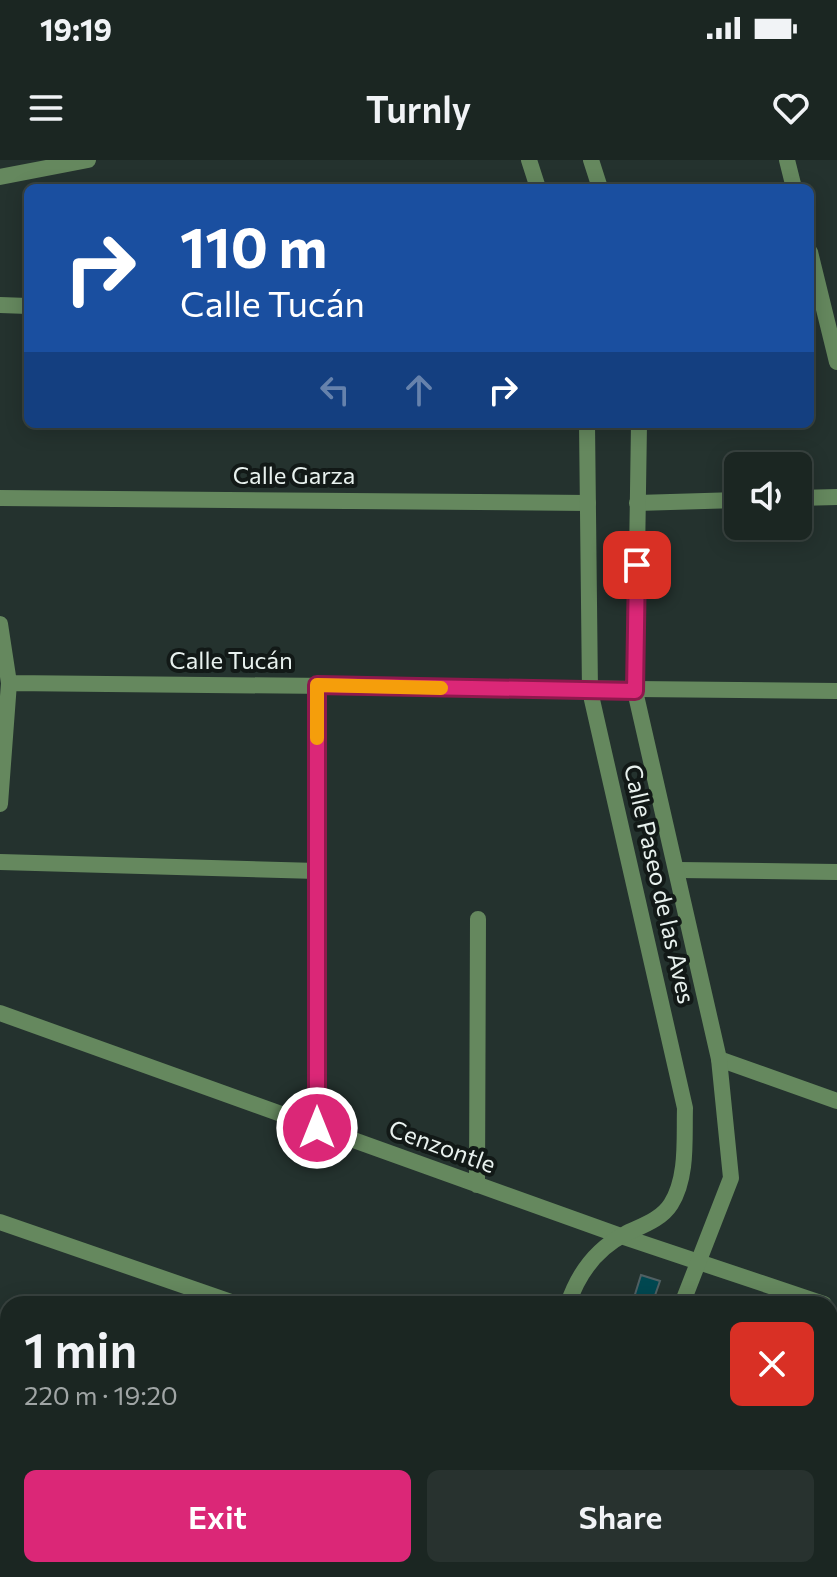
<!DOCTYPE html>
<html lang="en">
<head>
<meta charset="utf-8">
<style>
  :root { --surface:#1b2622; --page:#28322f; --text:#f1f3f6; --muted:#a0a5a5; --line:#394340; --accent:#db2777 }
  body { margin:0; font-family:Commissioner,sans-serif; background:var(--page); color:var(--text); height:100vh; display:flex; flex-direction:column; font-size:30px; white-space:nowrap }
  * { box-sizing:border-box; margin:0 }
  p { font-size:26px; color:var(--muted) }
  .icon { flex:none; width:44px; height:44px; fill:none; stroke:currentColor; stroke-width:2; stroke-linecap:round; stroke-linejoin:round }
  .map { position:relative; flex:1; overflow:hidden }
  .sheet { position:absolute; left:0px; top:1136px; width:838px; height:282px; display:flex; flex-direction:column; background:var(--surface); border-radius:24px 24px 0 0; box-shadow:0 4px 20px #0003,0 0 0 2px var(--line) }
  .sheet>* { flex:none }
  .hud { position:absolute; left:24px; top:24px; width:790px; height:244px; border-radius:12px; box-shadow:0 4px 20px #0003,0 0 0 2px var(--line); background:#1a4fa0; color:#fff; overflow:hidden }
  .tools { position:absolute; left:724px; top:292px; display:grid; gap:16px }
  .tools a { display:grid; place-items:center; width:88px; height:88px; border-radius:12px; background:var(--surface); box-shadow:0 4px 20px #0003,0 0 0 2px var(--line); font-size:40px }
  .pin { position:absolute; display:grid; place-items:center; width:68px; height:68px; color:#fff; margin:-34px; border-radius:16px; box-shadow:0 4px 12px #0006 }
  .me { position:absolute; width:88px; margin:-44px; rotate:0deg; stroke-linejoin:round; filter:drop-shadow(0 0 6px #0008) }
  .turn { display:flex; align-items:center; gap:28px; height:168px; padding:0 24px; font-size:36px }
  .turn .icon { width:104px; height:104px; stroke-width:2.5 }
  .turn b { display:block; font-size:56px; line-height:68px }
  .lanes { display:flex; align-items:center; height:76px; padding:0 24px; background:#0003; justify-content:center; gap:40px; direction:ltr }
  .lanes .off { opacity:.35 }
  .round { display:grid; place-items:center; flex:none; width:84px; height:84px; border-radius:12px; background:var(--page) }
  .summary { display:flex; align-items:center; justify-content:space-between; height:136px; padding:0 24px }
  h1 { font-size:48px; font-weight:600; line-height:60px }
  .cta { display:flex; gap:16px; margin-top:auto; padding:16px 24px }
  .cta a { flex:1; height:92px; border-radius:12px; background:var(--accent); color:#fff; font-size:32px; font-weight:600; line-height:92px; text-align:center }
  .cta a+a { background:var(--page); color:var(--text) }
  .status { display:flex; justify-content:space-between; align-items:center; height:56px; padding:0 40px; background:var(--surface); direction:ltr }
  .status svg { height:22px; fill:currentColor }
  header { display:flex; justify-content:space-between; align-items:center; height:104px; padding:0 24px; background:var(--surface); font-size:36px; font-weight:600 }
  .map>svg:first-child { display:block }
  .building { fill:#004851; stroke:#506063; stroke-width:2 }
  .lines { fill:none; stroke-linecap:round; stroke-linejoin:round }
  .minor { stroke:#65885e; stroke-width:16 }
  .tertiary { stroke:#65885e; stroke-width:16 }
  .route-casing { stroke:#8e194d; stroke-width:20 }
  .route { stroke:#db2777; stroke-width:14 }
  .slow { stroke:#f59e0b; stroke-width:14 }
  .labels { text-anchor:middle; stroke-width:8; stroke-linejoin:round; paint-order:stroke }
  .street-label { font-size:24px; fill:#e8f1ee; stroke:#121917 }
</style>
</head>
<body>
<div class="status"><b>19:19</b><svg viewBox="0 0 49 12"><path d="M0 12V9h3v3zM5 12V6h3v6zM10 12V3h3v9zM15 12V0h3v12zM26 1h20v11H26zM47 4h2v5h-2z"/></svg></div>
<header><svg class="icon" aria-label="menu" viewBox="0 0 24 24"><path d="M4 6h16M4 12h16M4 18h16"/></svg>Turnly<svg class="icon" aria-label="heart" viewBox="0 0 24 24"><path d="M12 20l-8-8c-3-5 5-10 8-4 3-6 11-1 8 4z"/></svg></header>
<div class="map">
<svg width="837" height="1417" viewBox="0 0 837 1417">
  <rect width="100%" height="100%" fill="#24322e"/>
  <path class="building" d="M641,1115L660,1121L652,1144H632Z"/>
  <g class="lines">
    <path class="minor" d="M787,0L794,28
      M0,17L88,0
      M810,92L837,202
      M0,145L28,146
      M0,338L588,343
      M798,338L837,337
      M637,343L738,340
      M0,464L9,523L0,644
      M9,523L837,531
      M317,525V968
      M0,702L317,711
      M678,710L837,712
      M0,853L621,1076L824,1144
      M719,899L837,941
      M477,1025L478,759
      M0,1062L237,1144
      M0,1261L8,1263
      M830,1345L837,1348
      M412,1410L431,1417"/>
    <path class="tertiary" d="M529,0L538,28
      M591,0L600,28
      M639,264L635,531L719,899L731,1018L682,1144
      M568,1144C578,1114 596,1089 625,1074C641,1066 661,1060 671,1044C688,1017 684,978 685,948L590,531L587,264
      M470,1417L473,1410
      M582,1417L584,1410"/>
  </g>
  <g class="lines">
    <g class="route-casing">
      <path id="route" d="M317,968V525L635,531L637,405"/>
    </g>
    <use href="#route" class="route"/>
    <path class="slow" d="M317,578V525L441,528"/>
  </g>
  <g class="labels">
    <g class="street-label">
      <text x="294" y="324">Calle Garza</text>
      <text x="231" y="509">Calle Tucán</text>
      <text transform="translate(659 724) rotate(77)" y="8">Calle Paseo de las Aves</text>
      <text transform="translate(442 987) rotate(20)" y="8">Cenzontle</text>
    </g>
  </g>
</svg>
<div class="tools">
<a><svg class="icon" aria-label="sound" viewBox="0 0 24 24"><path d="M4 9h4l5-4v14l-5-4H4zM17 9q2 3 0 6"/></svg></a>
</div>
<div class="pin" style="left:637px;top:405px;background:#d93025"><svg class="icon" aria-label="arrive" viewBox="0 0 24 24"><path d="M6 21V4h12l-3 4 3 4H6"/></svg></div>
<svg class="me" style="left:317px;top:968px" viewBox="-20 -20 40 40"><circle r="17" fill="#db2777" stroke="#fff" stroke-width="3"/><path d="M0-11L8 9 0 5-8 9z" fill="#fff"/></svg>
<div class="hud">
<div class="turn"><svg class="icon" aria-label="right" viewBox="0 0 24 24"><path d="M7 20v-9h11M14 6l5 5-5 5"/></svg><div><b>110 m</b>Calle Tucán</div></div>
<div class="lanes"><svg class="icon off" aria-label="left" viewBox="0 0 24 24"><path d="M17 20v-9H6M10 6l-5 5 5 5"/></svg><svg class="icon off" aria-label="ahead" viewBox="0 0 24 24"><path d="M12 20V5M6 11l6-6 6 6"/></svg><svg class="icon" aria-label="right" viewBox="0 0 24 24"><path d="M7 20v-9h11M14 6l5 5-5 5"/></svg></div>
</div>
<section class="sheet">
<div class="summary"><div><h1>1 min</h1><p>220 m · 19:20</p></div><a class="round" style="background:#d93025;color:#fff"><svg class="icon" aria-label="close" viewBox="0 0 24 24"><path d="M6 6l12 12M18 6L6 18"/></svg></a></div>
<div class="cta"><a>Exit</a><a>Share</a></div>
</section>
</div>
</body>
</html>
